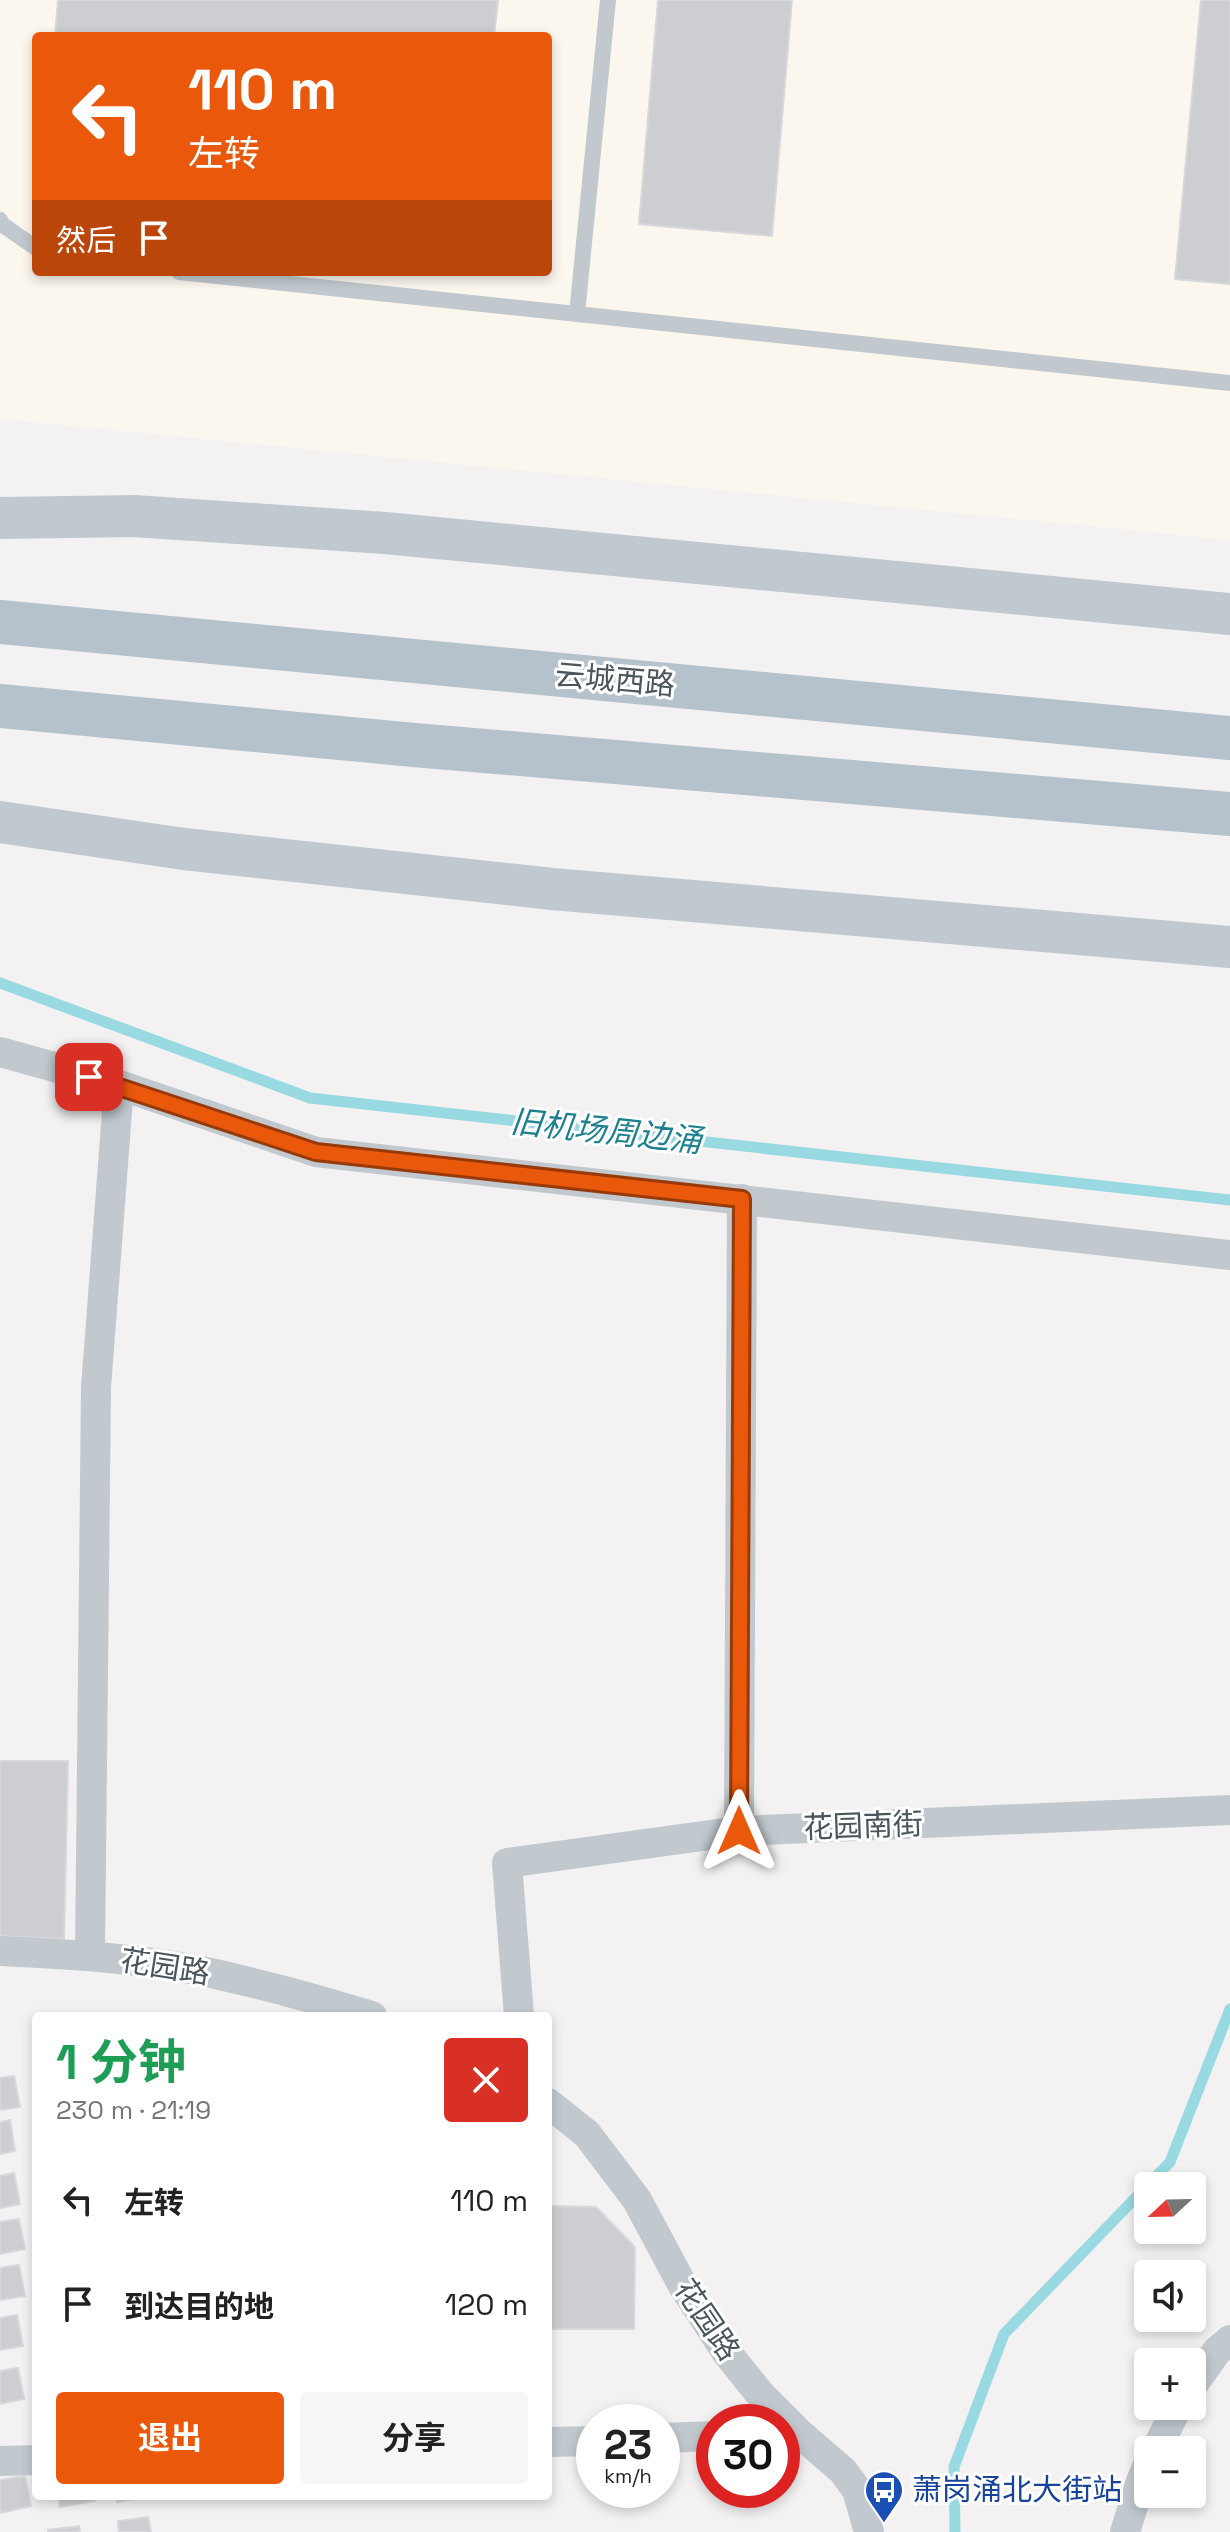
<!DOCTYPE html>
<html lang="zh">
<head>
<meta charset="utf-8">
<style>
  :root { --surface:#fff; --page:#f6f6f6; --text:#222; --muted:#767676; --accent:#ea580c }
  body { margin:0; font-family:"Space Grotesk","Noto Sans SC",sans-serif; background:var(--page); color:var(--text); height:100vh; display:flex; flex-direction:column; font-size:30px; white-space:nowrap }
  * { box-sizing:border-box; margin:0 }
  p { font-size:26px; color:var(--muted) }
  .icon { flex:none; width:44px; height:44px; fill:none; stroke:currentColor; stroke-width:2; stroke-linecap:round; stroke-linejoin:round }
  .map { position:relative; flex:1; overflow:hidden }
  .sheet { position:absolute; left:32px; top:2012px; width:520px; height:488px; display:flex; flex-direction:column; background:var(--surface); border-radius:8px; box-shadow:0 4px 12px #0003 }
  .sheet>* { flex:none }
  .top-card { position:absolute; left:32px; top:32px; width:520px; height:244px; border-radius:8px; box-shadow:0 4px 12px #0003; background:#ea580c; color:#fff; overflow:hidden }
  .needle { width:52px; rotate:248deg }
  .controls { position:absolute; left:1134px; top:2172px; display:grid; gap:16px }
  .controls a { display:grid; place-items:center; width:72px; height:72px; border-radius:8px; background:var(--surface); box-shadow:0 4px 12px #0003; font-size:40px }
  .speed { position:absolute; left:576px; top:2404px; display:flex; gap:16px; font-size:40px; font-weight:700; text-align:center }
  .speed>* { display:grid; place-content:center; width:104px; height:104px; border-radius:50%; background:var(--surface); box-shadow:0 4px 12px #0003; line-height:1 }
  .speed small { font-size:20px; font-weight:400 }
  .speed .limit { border:12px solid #d22; background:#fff; color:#111 }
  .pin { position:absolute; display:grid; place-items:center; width:68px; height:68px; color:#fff; margin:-34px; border-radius:16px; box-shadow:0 4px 12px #0006 }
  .me { position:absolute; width:88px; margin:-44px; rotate:0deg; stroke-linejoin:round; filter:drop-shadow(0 0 6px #0008) }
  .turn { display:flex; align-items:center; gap:28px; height:168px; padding:0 24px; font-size:36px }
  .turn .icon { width:104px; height:104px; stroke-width:2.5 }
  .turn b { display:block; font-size:56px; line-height:68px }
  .then { display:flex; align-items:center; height:76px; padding:0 24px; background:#0003; gap:16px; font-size:30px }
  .round { display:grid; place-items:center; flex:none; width:84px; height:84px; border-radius:8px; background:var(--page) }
  .headline { display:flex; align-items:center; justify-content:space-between; height:136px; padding:0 24px }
  h1 { font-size:48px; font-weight:700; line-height:60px; color:#1e9e55 }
  .action { display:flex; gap:16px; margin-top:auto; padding:16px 24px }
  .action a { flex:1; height:92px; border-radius:8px; background:var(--accent); color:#fff; font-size:32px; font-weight:700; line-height:92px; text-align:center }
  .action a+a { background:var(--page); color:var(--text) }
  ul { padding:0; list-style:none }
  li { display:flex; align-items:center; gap:24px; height:104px; padding:0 24px }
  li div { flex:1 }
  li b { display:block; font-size:30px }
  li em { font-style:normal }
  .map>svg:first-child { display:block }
  .commercial { fill:#fbf6ee; fill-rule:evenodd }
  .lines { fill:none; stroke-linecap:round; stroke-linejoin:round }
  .stream { stroke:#99d9e2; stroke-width:11 }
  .building { fill:#ccced2; stroke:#d6d8dc; stroke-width:2 }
  .lane { stroke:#c1c9ce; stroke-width:16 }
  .street { stroke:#c1c9ce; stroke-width:30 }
  .secondary { stroke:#c0c9d0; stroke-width:42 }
  .primary { stroke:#b5c2cc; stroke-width:44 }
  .route-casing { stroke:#983908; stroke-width:20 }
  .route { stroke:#ea580c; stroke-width:14 }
  .labels { text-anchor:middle; stroke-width:6; stroke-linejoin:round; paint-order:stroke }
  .street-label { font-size:30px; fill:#4b565c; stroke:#fff }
  .transit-label { font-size:30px; fill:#164399; stroke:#fff; text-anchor:start }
  .water-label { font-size:32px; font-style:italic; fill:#1d808e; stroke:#fff }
</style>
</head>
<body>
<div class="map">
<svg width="1230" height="2532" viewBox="0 0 1230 2532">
  <rect width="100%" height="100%" fill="#f3f1f2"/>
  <path class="commercial" d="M0,0H1230V540L0,419ZM36,36H548V272H36Z"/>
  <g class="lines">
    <path class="stream" d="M0,983L310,1098L1230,1200
      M955,2532L954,2467L1004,2334L1170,2162L1230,2009"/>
  </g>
  <path class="building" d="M58,0H498L494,36H55Z
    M658,0H792L772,236L639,224Z
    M1201,0H1230V284L1175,279Z
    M0,1761H68L64,1939L0,1936Z
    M14,2076L20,2107L0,2110V2078Z
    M10,2120L15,2151L0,2154V2122Z
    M14,2173L20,2204L0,2208V2176Z
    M548,2206L596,2207L635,2247L634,2329H548Z
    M19,2219L25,2249L0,2254V2222Z
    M19,2265L25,2296L0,2300V2268Z
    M17,2315L23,2346L0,2350V2318Z
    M18,2368L24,2399L0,2404V2371Z
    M25,2476L31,2506L0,2513V2480Z
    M58,2496H94L95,2501L60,2507Z
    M116,2496H152L117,2502Z
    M148,2517L151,2532H119L118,2521Z
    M79,2526L80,2532H48V2530Z"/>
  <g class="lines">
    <path class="lane" d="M0,220L3,225L36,248
      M179,272L1230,383
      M577,314L608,0"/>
    <path class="street" d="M0,1052L119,1085L316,1152L1230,1255
      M739,1831L742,1199
      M0,1951C67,1954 135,1958 201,1971C259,1983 316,1999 372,2016
      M90,1955L96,1388L119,1085
      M519,2016L507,1863L739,1831L1230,1810
      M548,2103L587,2134L637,2200L682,2284L727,2353L760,2394L799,2433L843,2471L857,2490L869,2532
      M1192,2386L1217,2351L1230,2340
      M662,2438L714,2436
      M548,2442L594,2441
      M1156,2450L1178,2406
      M0,2461L36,2460
      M1125,2532L1141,2481L1148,2465"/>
    <path class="secondary" d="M0,518L134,516L385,533L1230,614
      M0,822L184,849L552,889L1230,947"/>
    <path class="primary" d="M0,622L1230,738
      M0,706L414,745L1230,814"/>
  </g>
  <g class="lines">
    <g class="route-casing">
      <path id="route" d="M89,1077L316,1152L742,1199L739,1831"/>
    </g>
    <use href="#route" class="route"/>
  </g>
  <defs>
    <g id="bus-pin" transform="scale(2)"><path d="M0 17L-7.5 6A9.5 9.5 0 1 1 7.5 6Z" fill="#1a4fb4" stroke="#fff"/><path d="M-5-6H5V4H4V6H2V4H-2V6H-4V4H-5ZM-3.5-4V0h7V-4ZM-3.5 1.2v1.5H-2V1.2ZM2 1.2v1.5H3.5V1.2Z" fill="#fff"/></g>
  </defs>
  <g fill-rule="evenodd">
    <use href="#bus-pin" x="884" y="2490"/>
  </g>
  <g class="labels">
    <g class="street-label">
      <text transform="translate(615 680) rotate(5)" y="10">云城西路</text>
      <text transform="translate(863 1826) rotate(-2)" y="10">花园南街</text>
      <text transform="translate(165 1967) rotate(9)" y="10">花园路</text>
      <text transform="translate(707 2320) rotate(56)" y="10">花园路</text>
    </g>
    <g class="transit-label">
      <text x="912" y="2500">萧岗涌北大街站</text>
    </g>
    <g class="water-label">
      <text transform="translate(606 1131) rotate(6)" y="11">旧机场周边涌</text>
    </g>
  </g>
</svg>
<div class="controls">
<a><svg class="needle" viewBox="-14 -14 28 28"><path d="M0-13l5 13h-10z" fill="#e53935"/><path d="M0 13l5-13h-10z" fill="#767676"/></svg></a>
<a><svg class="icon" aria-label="sound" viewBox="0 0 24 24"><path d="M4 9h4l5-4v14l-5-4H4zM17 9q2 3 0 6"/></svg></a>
<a>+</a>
<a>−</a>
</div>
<div class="speed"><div>23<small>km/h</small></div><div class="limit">30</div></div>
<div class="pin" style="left:89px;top:1077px;background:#d93025"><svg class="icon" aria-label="arrive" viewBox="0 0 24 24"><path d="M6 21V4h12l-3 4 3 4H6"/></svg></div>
<svg class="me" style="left:739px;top:1831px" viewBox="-20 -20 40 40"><path d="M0-17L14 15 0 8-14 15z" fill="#ea580c" stroke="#fff" stroke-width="4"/></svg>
<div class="top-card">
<div class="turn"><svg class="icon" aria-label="left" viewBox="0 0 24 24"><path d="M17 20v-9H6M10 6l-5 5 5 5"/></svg><div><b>110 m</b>左转</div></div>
<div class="then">然后<svg class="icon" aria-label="arrive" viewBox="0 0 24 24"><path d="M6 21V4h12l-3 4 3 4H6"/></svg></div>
</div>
<section class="sheet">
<div class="headline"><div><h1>1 分钟</h1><p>230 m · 21:19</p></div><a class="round" style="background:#d93025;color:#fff"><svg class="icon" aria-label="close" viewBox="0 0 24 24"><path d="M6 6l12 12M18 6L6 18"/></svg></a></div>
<ul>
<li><svg class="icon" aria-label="left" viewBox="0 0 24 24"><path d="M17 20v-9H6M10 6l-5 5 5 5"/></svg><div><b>左转</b></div><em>110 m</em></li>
<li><svg class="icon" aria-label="arrive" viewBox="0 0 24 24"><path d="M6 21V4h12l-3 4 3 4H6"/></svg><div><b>到达目的地</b></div><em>120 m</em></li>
</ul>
<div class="action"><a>退出</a><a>分享</a></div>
</section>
</div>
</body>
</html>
